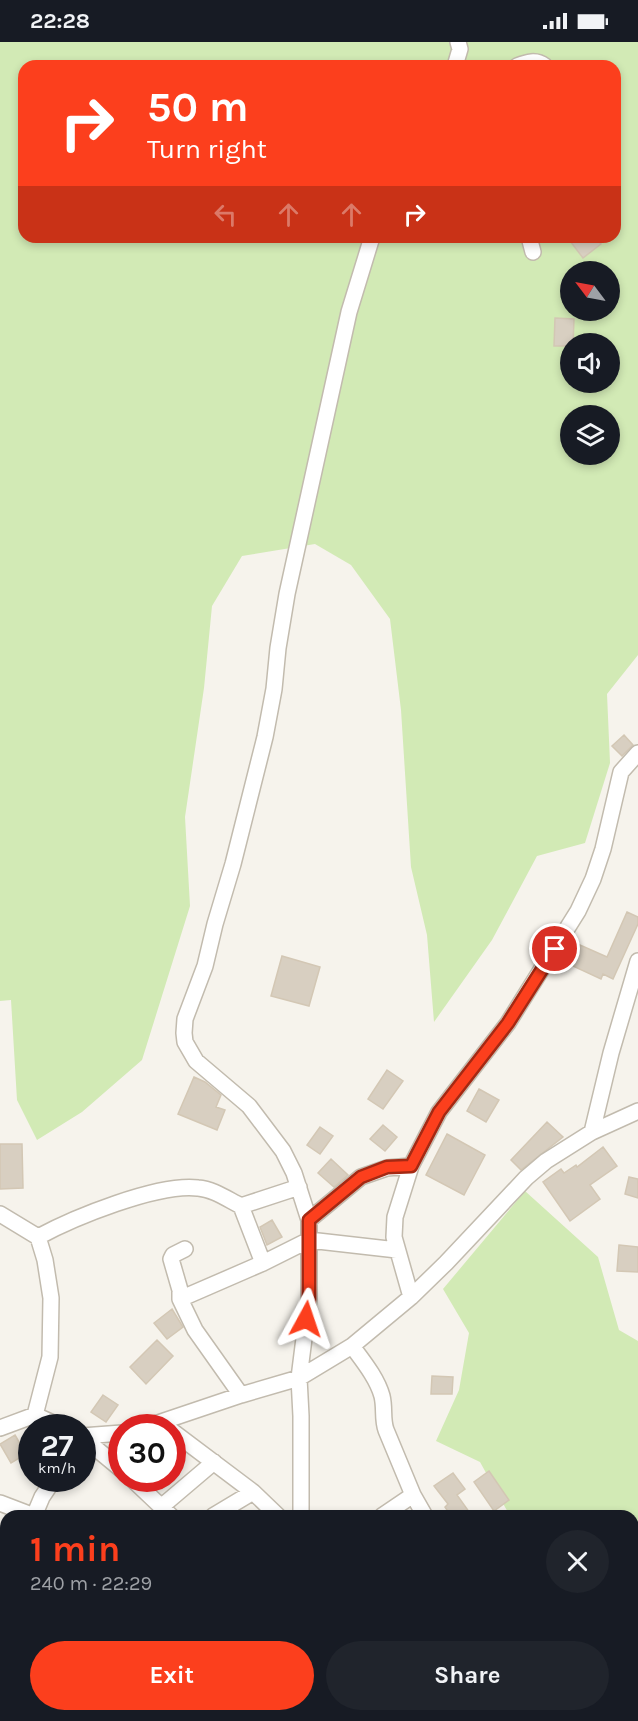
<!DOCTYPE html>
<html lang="en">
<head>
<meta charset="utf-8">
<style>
  :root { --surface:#171b24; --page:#20242c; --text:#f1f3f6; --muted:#9ea1a6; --accent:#fc3f1d }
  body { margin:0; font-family:Karla,sans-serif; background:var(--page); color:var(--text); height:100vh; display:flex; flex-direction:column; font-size:22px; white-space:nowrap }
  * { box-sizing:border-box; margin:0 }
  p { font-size:20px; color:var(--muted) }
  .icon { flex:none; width:33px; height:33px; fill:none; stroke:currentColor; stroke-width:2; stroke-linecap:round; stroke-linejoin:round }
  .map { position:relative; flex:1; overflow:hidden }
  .sheet { position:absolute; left:0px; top:1468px; width:639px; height:212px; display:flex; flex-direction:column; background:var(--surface); border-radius:18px 18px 0 0; box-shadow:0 3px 9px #0003 }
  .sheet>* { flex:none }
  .banner { position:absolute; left:18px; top:18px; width:603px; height:183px; border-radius:18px; box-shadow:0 3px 9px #0003; background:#fc3f1d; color:#fff; overflow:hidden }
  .needle { width:39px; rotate:302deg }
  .buttons { position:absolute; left:560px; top:219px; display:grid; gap:12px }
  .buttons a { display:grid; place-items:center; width:60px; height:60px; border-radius:50%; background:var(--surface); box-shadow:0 3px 9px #0003; font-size:30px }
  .speed { position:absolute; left:18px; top:1372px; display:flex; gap:12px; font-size:30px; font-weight:700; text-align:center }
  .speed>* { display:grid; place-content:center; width:78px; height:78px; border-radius:50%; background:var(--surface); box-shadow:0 3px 9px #0003; line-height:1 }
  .speed small { font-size:15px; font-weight:400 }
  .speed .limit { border:9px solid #d22; background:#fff; color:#111 }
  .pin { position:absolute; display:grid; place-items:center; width:51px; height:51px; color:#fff; margin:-26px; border:3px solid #fff; border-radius:50%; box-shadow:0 2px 6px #0007 }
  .me { position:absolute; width:66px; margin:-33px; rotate:5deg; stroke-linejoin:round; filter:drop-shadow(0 0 4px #0008) }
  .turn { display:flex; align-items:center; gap:21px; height:126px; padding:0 30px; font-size:27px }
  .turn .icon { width:78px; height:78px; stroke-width:2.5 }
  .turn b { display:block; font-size:42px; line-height:51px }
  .lanes { display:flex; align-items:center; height:57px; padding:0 30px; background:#0003; justify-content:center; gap:30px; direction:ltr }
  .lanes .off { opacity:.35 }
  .round { display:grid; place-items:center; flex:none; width:63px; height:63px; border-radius:32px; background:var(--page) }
  .head { display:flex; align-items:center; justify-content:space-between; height:102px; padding:0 30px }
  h1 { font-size:36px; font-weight:700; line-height:45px; color:var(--accent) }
  .button { display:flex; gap:12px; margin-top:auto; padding:12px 30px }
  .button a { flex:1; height:69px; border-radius:36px; background:var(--accent); color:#fff; font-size:24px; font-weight:700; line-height:69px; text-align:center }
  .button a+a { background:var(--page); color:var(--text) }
  .status { display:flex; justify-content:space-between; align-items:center; height:42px; padding:0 30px; background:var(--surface); direction:ltr }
  .status svg { height:16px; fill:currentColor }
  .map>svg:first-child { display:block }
  .green { fill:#d2eab5; fill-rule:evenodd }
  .building { fill:#d8cfc1; stroke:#d3c7b4; stroke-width:1.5 }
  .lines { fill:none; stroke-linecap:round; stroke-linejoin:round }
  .street-casing { stroke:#c2bbae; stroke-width:18 }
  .path { stroke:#c4b79f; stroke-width:2; stroke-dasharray:3 3; stroke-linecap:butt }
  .street { stroke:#fff; stroke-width:15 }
  .route-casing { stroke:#a42913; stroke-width:15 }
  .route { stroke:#fc3f1d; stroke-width:10 }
</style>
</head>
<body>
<div class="status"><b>22:28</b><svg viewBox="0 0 49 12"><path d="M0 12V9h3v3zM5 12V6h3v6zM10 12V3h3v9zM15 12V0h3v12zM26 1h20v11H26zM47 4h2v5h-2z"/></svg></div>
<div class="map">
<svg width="638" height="1679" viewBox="0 0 638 1679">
  <rect width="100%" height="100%" fill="#f6f3ec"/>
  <path class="green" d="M0,0H638V613L607,652L610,721L585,801L537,814L492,898L434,980L427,893L411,825L401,668L390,577L351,523L315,502L242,514L212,564L204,646L185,775L190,864L142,1018L82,1070L37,1098L17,1058L11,958L0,959ZM24,24H615V195H24ZM570,230H609V268H570ZM570,302H609V340H570ZM570,374H609V412H570Z
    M525,1149L598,1215L619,1288L638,1299V1639L633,1637V1474H510L480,1420L436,1399L459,1348L469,1291L443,1247Z"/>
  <path class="building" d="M567,195H595L601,202L583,216Z
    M555,276L574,277L573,302H570V304H554Z
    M624,693L633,703L622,714L612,704Z
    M627,870L638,875V882L613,937L603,932L601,937L562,919L571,899L607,915Z
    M282,914L320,925L309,964L271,954Z
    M387,1028L403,1039L383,1067L368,1057Z
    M194,1035L205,1040L221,1053L216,1065L225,1068L217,1088L178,1072Z
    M479,1047L499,1058L486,1080L467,1069Z
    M547,1080L563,1095L521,1128L511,1118Z
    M383,1083L397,1095L385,1109L370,1097Z
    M320,1085L333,1094L320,1112L307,1103Z
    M447,1092L485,1113L464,1153L426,1133Z
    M0,1102H22L23,1146L0,1147Z
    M603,1105L617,1124L590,1143L600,1157L570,1179L543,1140L561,1127L564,1131L576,1123L577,1125Z
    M331,1117L348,1133L334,1145L318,1131Z
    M629,1135L638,1137V1156L625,1152Z
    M272,1178L282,1195L267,1203L260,1185Z
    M619,1203L638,1205V1230L617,1229Z
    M172,1267L183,1285L167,1297L154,1281Z
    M157,1298L173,1314L146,1342L130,1325Z
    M432,1334L453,1335L452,1352H431Z
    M103,1353L118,1363L106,1380L91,1370Z
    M15,1393L26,1412L11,1421L0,1402Z
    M489,1429L509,1458L494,1469L474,1440Z
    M453,1431L465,1447L457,1453L472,1474H451L445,1465L448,1462L434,1444Z"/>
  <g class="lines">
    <g class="street-casing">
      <path id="street" d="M455,24L460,7L458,0
        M517,24C527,20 536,17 545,24
        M529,195L533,210
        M592,1090L611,1011L638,919
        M241,1164L299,1145
        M0,1172L38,1195L45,1218L51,1256L50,1315L35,1373
        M309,1178L361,1135L387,1126L411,1124
        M38,1195C73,1176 158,1141 198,1146C213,1147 227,1157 241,1164L263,1221
        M185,1207L173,1213L171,1217L180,1248V1257L195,1288L241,1353
        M411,1255L394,1195L395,1175L411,1124L439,1070L508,981L578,869L593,837L603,807L621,730L638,711
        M180,1257L263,1221L309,1198L397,1208
        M352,1304C363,1319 377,1336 382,1354C385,1366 382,1377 386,1388L413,1453L425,1474
        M0,1386L35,1373L64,1386
        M143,1386L241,1353L299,1336L352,1304L411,1255L446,1221L526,1136L546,1119L592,1090L638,1069
        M172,1389L253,1450L278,1474
        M82,1394L122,1391
        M82,1395L122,1428
        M132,1437L171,1474
        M0,1461L34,1474
        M161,1465L214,1420
        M36,1474H34L42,1455L54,1437
        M213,1474L253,1450
        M301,1474V1374L299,1336L309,1257V1178L294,1131L283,1109L249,1064L196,1019L185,1000L184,991L185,977L205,924L215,882L233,822L265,695L274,647L278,606L287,552L349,270L372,195
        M382,1474L413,1453
        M633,1656L638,1658
        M403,1674L404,1679"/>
    </g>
    <path class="path" d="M140,1679L146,1674"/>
    <use href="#street" class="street"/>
  </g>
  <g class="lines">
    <g class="route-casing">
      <path id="route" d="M306,1277L309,1257V1178L361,1135L387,1125L411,1124L439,1070L508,981L555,907"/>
    </g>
    <use href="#route" class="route"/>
  </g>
</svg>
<div class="buttons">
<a><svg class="needle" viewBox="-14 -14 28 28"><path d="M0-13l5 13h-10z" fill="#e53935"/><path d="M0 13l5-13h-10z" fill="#9ea1a6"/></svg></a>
<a><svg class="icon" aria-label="sound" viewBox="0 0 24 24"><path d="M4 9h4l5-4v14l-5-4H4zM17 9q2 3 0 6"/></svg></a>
<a><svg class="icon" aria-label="layers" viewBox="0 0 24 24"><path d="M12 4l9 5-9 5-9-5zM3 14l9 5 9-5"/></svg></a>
</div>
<div class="speed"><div>27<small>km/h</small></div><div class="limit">30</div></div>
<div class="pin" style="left:555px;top:907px;background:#d93025"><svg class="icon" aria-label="arrive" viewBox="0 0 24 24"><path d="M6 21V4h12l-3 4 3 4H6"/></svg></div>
<svg class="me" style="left:306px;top:1277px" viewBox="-20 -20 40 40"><path d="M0-17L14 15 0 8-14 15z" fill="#fc3f1d" stroke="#fff" stroke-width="4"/></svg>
<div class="banner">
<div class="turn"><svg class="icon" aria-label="right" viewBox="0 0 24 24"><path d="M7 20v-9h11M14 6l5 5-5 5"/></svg><div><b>50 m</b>Turn right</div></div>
<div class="lanes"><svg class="icon off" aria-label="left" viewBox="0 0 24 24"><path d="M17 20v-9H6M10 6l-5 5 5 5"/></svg><svg class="icon off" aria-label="ahead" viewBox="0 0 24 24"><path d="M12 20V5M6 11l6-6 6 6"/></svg><svg class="icon off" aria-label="ahead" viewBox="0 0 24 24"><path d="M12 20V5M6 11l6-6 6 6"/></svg><svg class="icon" aria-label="right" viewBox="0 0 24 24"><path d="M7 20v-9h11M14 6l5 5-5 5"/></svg></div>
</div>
<section class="sheet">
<div class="head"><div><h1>1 min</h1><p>240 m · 22:29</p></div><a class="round"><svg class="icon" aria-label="close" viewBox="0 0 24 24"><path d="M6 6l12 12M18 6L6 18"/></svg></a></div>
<div class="button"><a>Exit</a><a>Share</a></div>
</section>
</div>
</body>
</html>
